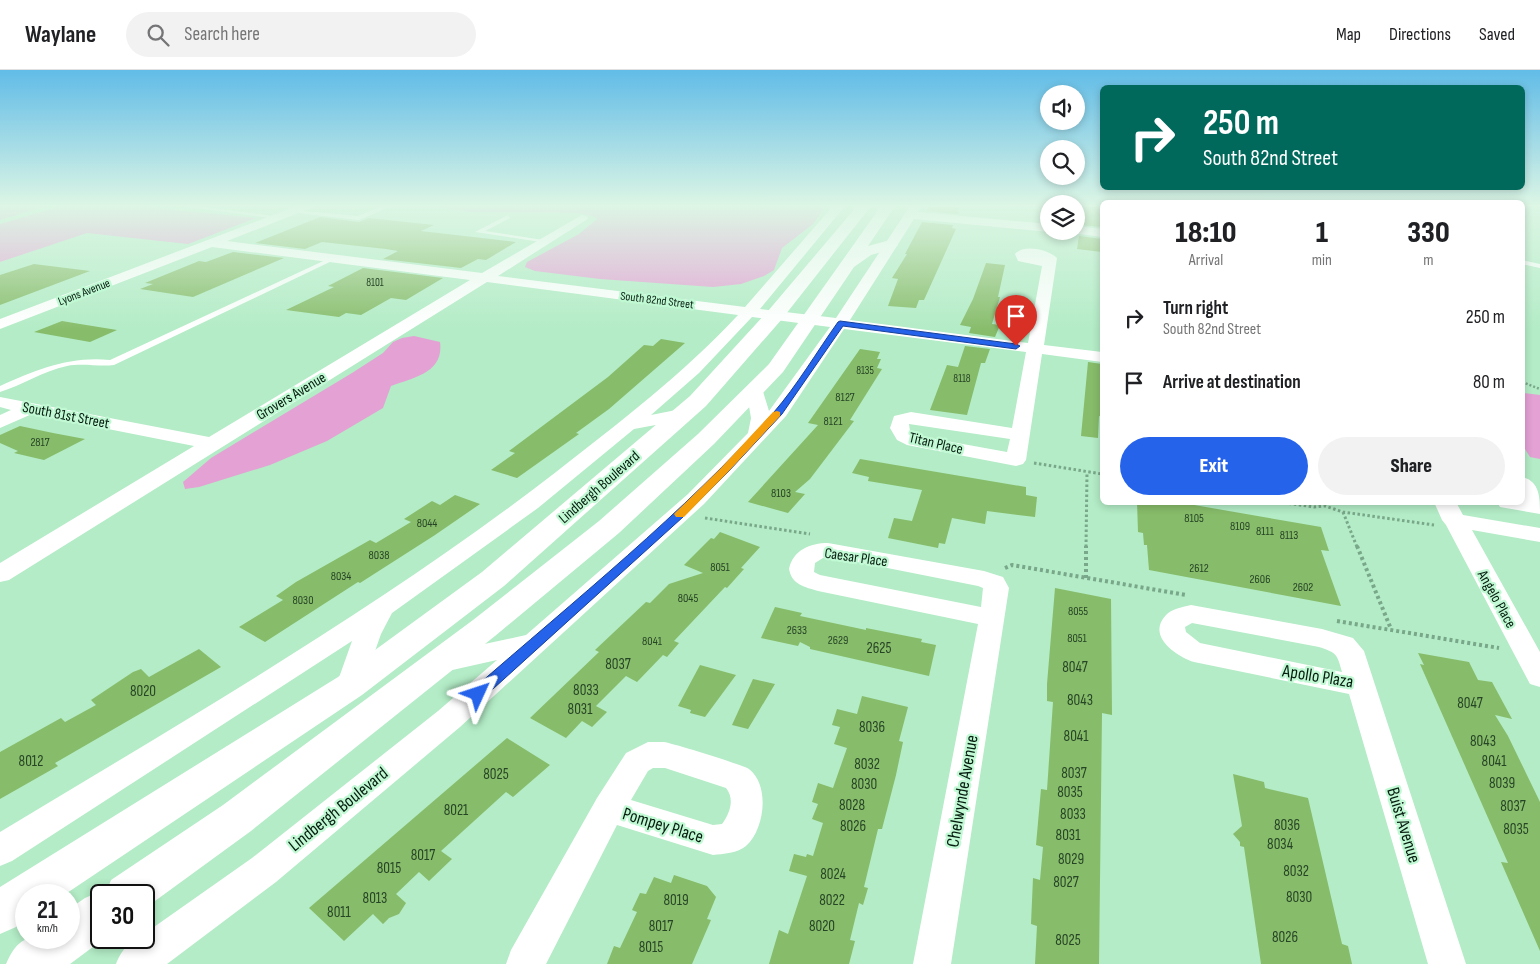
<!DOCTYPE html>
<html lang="en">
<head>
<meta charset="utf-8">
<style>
  :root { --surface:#fff; --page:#f2f2f2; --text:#202124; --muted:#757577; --line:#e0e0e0; --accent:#2563eb }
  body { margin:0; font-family:"Sofia Sans Condensed",sans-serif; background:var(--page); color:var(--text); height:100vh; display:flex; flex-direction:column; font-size:19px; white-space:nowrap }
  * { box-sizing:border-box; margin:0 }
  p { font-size:16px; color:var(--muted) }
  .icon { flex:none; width:28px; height:28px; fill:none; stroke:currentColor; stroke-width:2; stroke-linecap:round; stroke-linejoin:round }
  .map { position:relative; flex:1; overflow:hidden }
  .details { position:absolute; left:1100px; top:130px; width:425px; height:305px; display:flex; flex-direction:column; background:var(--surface); border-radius:8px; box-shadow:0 2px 8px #0003 }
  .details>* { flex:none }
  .guide { position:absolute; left:1100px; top:15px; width:425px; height:105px; border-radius:8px; box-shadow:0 2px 8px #0003; background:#00695c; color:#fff; overflow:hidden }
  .buttons { position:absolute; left:1040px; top:15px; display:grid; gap:10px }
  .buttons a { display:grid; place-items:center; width:45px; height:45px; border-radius:50%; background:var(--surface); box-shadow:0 2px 8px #0003; font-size:25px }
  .speed { position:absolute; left:15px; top:814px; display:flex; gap:10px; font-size:25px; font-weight:700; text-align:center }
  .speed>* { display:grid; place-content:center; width:65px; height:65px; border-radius:50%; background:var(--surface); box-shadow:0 2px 8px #0003; line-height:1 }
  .speed small { font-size:12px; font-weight:400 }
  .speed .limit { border:2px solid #111; border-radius:8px; background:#fff; color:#111 }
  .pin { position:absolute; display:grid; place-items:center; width:42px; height:42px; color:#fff; margin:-51px -21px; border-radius:50% 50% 50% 0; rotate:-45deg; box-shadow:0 0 5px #0007 }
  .pin .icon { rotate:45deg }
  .me { position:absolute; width:55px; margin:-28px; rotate:48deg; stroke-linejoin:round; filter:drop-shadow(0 0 4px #0008) }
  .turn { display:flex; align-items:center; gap:18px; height:105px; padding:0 20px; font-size:22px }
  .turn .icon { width:65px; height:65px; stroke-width:2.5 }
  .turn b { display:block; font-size:35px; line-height:42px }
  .eta { display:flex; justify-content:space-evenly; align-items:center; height:85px; text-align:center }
  .eta b { font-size:30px; font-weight:800; line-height:35px }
  .button { display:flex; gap:10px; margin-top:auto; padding:10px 20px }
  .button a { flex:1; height:58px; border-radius:30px; background:var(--accent); color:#fff; font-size:20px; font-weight:800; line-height:58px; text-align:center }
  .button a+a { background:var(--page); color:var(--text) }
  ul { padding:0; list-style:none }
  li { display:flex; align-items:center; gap:15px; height:65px; padding:0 20px }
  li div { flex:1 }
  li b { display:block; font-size:19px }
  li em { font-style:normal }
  header { display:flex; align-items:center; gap:30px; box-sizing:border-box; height:70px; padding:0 25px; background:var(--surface); border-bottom:1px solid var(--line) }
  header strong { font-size:24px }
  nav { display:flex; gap:28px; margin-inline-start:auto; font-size:18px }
  .search { width:350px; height:45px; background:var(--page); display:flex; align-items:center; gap:12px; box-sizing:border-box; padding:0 18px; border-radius:28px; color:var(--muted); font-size:19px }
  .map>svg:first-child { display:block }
  .green { fill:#e4a1d4 }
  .building { fill:#87bc6a }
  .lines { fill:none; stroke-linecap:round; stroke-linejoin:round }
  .path-far2 { stroke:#79a789; stroke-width:2.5; stroke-dasharray:2 2; stroke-linecap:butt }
  .path-far1 { stroke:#79a789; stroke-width:3; stroke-dasharray:2.5 2.5; stroke-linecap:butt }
  .path { stroke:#79a789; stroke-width:4; stroke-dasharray:3 3; stroke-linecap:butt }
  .service { fill:#fff; fill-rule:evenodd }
  .minor { fill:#fff; fill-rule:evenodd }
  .secondary { fill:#fff; fill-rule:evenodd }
  .route { fill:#2563eb; stroke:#184099 }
  .slow { fill:#f59e0b }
  .labels { text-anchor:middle; stroke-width:4.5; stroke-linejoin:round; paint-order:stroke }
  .far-number-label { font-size:11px; fill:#264426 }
  .far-street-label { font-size:12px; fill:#061c0f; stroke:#c0f9d3 }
  .number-label { font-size:12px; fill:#264426 }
  .street-label { font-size:15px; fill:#061c0f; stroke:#c0f9d3 }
  .near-number-label { font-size:15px; fill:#264426 }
  .near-street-label { font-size:18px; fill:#061c0f; stroke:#c0f9d3 }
</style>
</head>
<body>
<header>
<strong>Waylane</strong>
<div class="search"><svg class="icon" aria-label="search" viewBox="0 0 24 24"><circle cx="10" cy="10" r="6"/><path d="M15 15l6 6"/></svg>Search here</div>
<nav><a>Map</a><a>Directions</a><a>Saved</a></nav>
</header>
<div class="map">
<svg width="1540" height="894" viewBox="0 0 1540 894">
  <rect width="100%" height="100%" fill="#b3ecc6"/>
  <path class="green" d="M0,136H47L0,150Z
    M61,136H136L256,148L188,174L87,163L0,192V154Z
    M432,136H818L824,139L813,154L782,178L774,200L764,206L741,214L713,217L600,209L535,201L525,197L527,192L579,164L597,149L593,146L577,143L470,142Z
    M414,266L440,272C444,303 414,307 391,316L383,338L327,371L270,395L199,417L185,419L183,412L211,388L352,303L383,283L393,272L402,268Z
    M1523,323L1540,325V389L1530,387L1523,376Z"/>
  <path class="building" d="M930,136H960L957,141L959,142L958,144L927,141Z
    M1082,136L1102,137V157L1080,155Z
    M320,147L359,152L369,148L434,155L421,161L516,172L486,190L478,189L461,198L383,189L398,181L386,179L322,172L305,179L255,173Z
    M922,152L953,155L952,158L956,159L924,230H919L916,238L888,236L898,209L892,208L907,184H905Z
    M1079,166L1102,169V182L1077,179Z
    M233,182L284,188L193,227L140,219L153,214L145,213L199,191L206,192Z
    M986,193L1005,195L998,227H1000L992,254L1000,255L995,267L969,263L971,257L960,255L973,229Z
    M34,194L90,201L0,235V205Z
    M363,198L443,208L406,230L391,228L361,245L346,243L339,247L286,240L334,217L328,216Z
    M62,251L74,253L117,260L90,272L34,262Z
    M661,269L685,273L609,339L576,363L579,364L517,408L491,400L515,383L509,381L608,307L644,275L653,276Z
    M965,276L990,279L985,293H981L967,345L930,340L947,295L958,297Z
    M860,279L880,282L877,289H881L877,298L882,299L850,350L854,351L810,409L795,422L805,424L788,443L748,432L818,355L808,353Z
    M1088,292L1102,294V347L1099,346L1098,368L1081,366Z
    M20,356L53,363L85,369L44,390L14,383L18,381L0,373V365Z
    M860,389L1026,417V425L1037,427L1035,447L987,441L985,454L952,448L945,474L939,473L938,478L888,468L894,448L912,451L922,420L868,411L869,407L852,403Z
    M455,425L480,434L435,465L360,513L358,512L265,572L239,557L283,530L276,526L296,512L370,470L376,473L411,452L404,449L432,431L440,435Z
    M1137,432H1177L1321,457L1329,481L1321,480L1341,536L1149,500L1147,475H1144L1143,463L1138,462Z
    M720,462L760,477L741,498L744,499L727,518L725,517L674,571L679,573L667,587L663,585L637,612L626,606L596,636L607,642L592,657L582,651L566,668L530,648L599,582L595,580L646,532L650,533L669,514L703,503L684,495L711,468L714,469Z
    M1055,518L1111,529L1112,645L1102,643L1099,894H1035L1037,856L1031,854L1033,808L1040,810L1043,777L1036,775L1041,719L1047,720L1053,632L1047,631V614Z
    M775,537L802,543L800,546L866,560V558L922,569L921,572L936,575L929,606L810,579V577L800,572L798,576L761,568Z
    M199,579L221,597L55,693L58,696L0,729V682L61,648L65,652L96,635L91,630L133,602L141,599L149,607Z
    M1418,583L1469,592L1478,610L1492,612L1512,649L1495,645L1508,666L1540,732V881L1501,792L1508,793L1420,594L1424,595Z
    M700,595L736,605L705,647L690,643L691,640L678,636Z
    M753,609L775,614L748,659L732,655Z
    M862,626L908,637L899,671L903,672L896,705L882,759H878L864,817L868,818L863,835L859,833L850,870L855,871L849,894H769L779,860L788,864L807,806L789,801L794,784L806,787L807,784L813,786L823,753L812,749L818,734L812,732L818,713L833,718L847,678L834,674L840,657L832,655L837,639L857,644Z
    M507,668L550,695L513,727L506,722L441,781L452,789L429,811L419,802L396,824L406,833L399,844L389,848L383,854L373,844L344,871L309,838Z
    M1233,704L1264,712L1265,718L1308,728L1342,874L1348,876L1352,894H1261L1244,777L1240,776V772L1233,764L1242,756Z
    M674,805L707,816L716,827L707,849L711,850L692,894H607L614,876L620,878L637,842L632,840L640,823L646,824L654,807L671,813Z"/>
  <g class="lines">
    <path class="path-far2" d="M1522,312L1540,319"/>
    <path class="path-far1" d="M1034,393L1102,404
      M1279,432L1314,437L1325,436L1343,442L1434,455
      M1343,442L1357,477
      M705,448L810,464
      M1086,477L1087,402"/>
    <path class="path" d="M1357,476L1391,559
      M1005,498L1012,495L1186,525
      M1086,508V476
      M1337,551L1499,578"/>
    <path class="service" d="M181,136H197L281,147L278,149Z
      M383,136H391L359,150L289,142L292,140L358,146Z
      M508,145L510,148L485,161L550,171L547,173L475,162Z
      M334,186L337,188L336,189L114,295C100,297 83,293 67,296C43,301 23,315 0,322V316C36,300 69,286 110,290Z
      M1522,190L1540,194V198L1522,194Z"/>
    <path class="minor" d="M297,136H313L311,138L227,171L482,203L582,145L586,146L588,148L586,150L498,206L745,237L833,136H845L760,239L836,248L910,136H922L918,142L1049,154V162L914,149L850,250L1028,273L1042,196L1018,191L1015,184C1023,174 1048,179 1057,188L1044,275L1102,282V292L1042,284L1026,390L1023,394L1016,396L907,375L897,370L890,358L894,346L911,342L1012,358L1026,282L844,259L786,346L704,434L460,657L276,812L167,894H116C120,883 130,868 144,868V864L252,788L438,641L497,590L439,603L429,600L425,593L429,586L526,565L688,424L748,363L751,348L746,319L749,315L755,314L761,315L769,341L830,257L752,247L699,303L651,345L681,339L688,341L690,345L688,349L634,359L538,438L392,543L381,564L360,624L350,627L340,624L336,616L352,571L12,791L0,796V762C189,648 381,537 556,402C619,353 683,304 738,245L487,212L9,510L0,512V493L194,376L32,344L0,358V345L11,340L0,337V327L209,367L470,210L212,177L0,259V249ZM909,354L1010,369L1007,382L919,366L910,361Z
      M1076,156L1102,159V167L1072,163L1071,161H1076Z
      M1522,407C1540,411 1540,428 1540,444L1500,437L1497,432H1522Z
      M1434,432H1456L1463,445L1540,458V472L1472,460L1540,582V617L1530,614L1446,455L1442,450Z
      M828,473L984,501L1003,507L1009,518L951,894H913L978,554L818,521C805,517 792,515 789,499C793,480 810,473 828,473ZM823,488H837L978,516L983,518L981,537L820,505L814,502L815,493Z
      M1191,535L1322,559L1353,568L1364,581L1466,894H1428L1349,624L1194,592C1176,586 1146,566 1166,545C1171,539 1183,537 1191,535ZM1192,553L1319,577C1337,583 1337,584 1342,602L1200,573L1186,562L1185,557Z
      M648,672C653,672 658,672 664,672C672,673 743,695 749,699C770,715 765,759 746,776C738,783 723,784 713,785L617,755L546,894H506L511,880L597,728L626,683ZM653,698H665L726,718C735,729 730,743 722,754L713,755L631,730L648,701Z"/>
    <path class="secondary" d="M857,136H871L782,249L706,336L504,516L362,625L64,825H26V850L16,857L0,864V817L338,607L482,502L690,326L768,241Z
      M881,136H895L868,176L890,170L895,172L898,175L895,178L871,185L854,197L783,302L714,374L619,463L495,566L251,761L144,839V825H101V868H105L70,894H6C21,859 36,868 69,868V839L85,828L101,821L106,823L111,810L223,735L473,550L599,451L698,364L769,294Z"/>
  </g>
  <linearGradient id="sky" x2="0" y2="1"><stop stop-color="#61bce7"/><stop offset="0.52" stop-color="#ddf6e5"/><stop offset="1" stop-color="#ddf6e5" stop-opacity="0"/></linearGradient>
  <rect width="1540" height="261" fill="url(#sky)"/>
  <path class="route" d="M840,251L1016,274L1020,276L1016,279L843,256L782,344L727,403L683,447L483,628L478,630L472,628L470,624L472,620C575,530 683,444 774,342C796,317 818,280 838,252Z"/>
  <path class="slow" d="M777,341L780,342V346L727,403L684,447H676L674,444L676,442L720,399L773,342Z"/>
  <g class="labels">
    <g class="far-number-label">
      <text x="375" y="216">8101</text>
      <text x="865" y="304">8135</text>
      <text x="962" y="312">8118</text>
    </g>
    <g class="far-street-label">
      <text transform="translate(84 222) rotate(-21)" y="4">Lyons Avenue</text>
      <text transform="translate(657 230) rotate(7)" y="4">South 82nd Street</text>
    </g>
    <g class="number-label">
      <text x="845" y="331">8127</text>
      <text x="833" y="355">8121</text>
      <text x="40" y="376">2817</text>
      <text x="781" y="427">8103</text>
      <text x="1194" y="452">8105</text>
      <text x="427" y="457">8044</text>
      <text x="1240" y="460">8109</text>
      <text x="1265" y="465">8111</text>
      <text x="1289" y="469">8113</text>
      <text x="379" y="489">8038</text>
      <text x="720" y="501">8051</text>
      <text x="1199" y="502">2612</text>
      <text x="341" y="510">8034</text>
      <text x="1260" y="513">2606</text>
      <text x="1303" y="521">2602</text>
      <text x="688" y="532">8045</text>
      <text x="303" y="534">8030</text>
      <text x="1078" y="545">8055</text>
      <text x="797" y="564">2633</text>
      <text x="1077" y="572">8051</text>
      <text x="838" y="574">2629</text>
      <text x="652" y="575">8041</text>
    </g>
    <g class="street-label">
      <text transform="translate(291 326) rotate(-31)" y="5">Grovers Avenue</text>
      <text transform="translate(66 345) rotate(11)" y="5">South 81st Street</text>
      <text transform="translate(936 373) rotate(13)" y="5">Titan Place</text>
      <text transform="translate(599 417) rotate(-41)" y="5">Lindbergh Boulevard</text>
      <text transform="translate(856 487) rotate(8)" y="5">Caesar Place</text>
      <text transform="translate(1497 529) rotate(61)" y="5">Angelo Place</text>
    </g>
    <g class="near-number-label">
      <text x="879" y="583">2625</text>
      <text x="618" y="599">8037</text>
      <text x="1075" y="602">8047</text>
      <text x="586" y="625">8033</text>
      <text x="143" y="626">8020</text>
      <text x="1080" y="635">8043</text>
      <text x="1470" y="638">8047</text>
      <text x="580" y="644">8031</text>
      <text x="872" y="662">8036</text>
      <text x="1076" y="671">8041</text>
      <text x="1483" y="676">8043</text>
      <text x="31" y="696">8012</text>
      <text x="1494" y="696">8041</text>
      <text x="867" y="699">8032</text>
      <text x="1074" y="708">8037</text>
      <text x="496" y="709">8025</text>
      <text x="1502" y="718">8039</text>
      <text x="864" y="719">8030</text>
      <text x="1070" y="727">8035</text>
      <text x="852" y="740">8028</text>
      <text x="1513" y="741">8037</text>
      <text x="456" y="745">8021</text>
      <text x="1073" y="749">8033</text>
      <text x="1287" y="760">8036</text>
      <text x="853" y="761">8026</text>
      <text x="1516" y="764">8035</text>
      <text x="1068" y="770">8031</text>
      <text x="1280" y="779">8034</text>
      <text x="423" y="790">8017</text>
      <text x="1071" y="794">8029</text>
      <text x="389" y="803">8015</text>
      <text x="1296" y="806">8032</text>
      <text x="833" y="809">8024</text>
      <text x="1066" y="817">8027</text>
      <text x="1299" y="832">8030</text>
      <text x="375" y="833">8013</text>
      <text x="676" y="835">8019</text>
      <text x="832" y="835">8022</text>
      <text x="339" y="847">8011</text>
      <text x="661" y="861">8017</text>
      <text x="822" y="861">8020</text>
      <text x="1285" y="872">8026</text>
      <text x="1068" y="875">8025</text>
      <text x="651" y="882">8015</text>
    </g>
    <g class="near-street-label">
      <text transform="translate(1318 606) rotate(9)" y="6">Apollo Plaza</text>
      <text transform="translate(962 721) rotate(-80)" y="6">Chelwynde Avenue</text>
      <text transform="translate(338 739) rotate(-39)" y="6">Lindbergh Boulevard</text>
      <text transform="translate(663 755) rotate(17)" y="6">Pompey Place</text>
      <text transform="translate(1404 755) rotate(73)" y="6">Buist Avenue</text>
    </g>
  </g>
</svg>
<div class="buttons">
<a><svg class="icon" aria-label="sound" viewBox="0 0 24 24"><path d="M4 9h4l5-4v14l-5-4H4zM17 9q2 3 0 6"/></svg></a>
<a><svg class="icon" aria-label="search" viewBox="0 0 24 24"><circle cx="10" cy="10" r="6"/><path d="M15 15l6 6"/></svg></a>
<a><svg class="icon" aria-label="layers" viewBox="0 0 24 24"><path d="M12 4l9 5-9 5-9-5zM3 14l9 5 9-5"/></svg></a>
</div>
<div class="speed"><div>21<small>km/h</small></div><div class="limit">30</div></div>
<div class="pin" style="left:1016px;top:276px;background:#d93025"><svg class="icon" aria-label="arrive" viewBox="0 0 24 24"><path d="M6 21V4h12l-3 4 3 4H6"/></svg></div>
<svg class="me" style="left:478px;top:624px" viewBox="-20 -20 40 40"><path d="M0-17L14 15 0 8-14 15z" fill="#2563eb" stroke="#fff" stroke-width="4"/></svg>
<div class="guide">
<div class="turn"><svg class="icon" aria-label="right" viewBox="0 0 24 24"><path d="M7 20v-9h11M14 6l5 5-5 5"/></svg><div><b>250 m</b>South 82nd Street</div></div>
</div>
<section class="details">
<div class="eta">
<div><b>18:10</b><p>Arrival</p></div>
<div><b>1</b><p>min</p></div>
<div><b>330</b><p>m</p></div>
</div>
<ul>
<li><svg class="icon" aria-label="right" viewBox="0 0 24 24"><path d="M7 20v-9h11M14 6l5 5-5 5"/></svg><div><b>Turn right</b><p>South 82nd Street</p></div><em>250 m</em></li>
<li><svg class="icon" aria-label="arrive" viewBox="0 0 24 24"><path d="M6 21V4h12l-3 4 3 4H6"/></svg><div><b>Arrive at destination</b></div><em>80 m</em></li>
</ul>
<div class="button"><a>Exit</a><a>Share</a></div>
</section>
</div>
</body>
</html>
